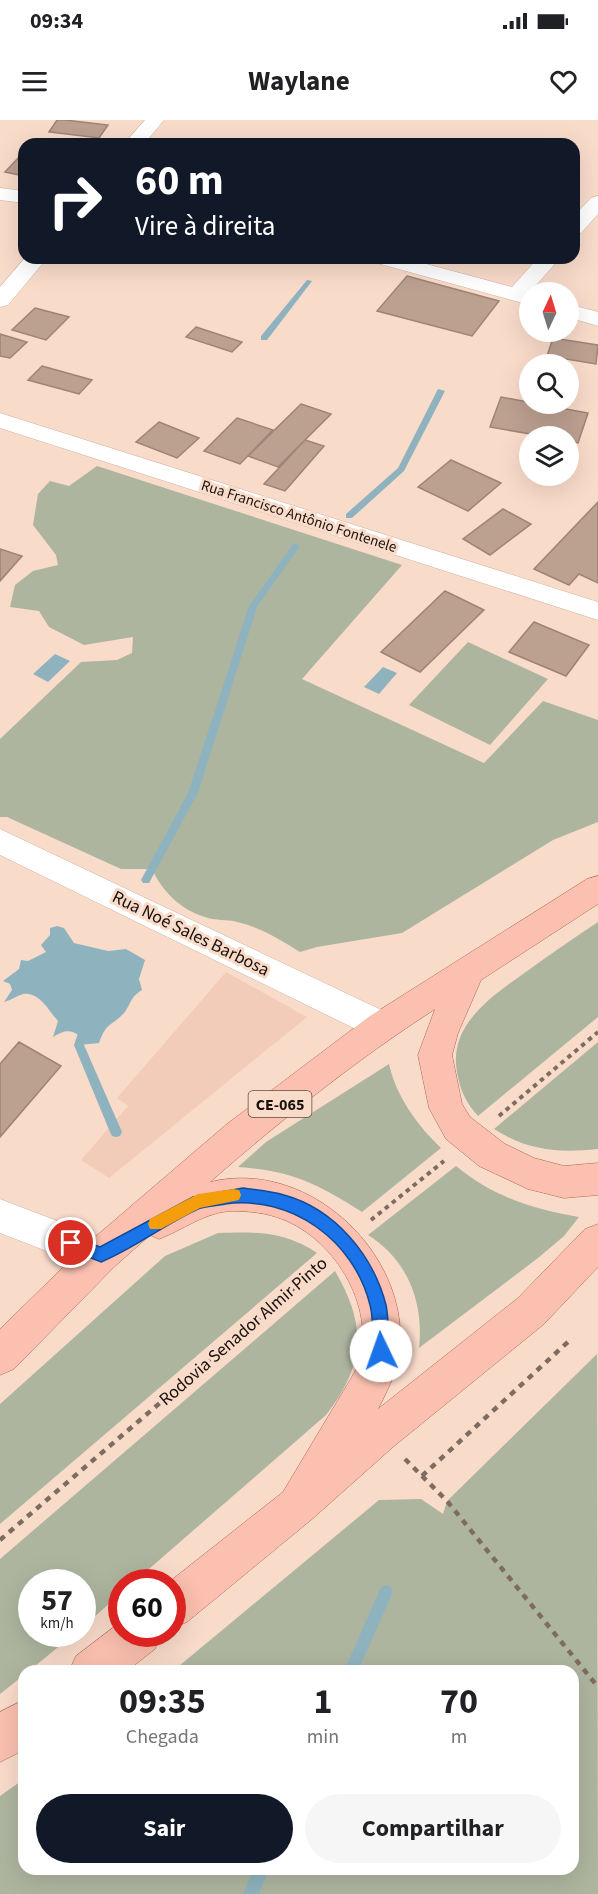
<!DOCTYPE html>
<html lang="pt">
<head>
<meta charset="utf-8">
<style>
  :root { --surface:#fff; --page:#f6f6f6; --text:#202124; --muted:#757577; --accent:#111827 }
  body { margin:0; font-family:"Source Sans 3",sans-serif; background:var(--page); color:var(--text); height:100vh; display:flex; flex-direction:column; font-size:22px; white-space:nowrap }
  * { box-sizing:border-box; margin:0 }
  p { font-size:20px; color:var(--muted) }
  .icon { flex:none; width:33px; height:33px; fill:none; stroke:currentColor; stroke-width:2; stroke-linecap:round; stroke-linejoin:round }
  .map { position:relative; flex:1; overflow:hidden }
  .panel { position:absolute; left:18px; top:1545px; width:561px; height:210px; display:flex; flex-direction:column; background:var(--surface); border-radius:18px; box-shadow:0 6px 24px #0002 }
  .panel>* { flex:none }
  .top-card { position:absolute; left:18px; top:18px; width:562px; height:126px; border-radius:18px; box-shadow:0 6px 24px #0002; background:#111827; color:#fff; overflow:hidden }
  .needle { width:39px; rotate:4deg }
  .fabs { position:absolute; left:519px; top:162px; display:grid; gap:12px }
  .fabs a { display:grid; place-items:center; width:60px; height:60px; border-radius:50%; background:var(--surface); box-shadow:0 6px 24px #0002; font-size:30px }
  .speed { position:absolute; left:18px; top:1449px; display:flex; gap:12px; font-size:30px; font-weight:700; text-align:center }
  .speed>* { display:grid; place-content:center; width:78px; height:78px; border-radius:50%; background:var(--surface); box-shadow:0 6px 24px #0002; line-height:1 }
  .speed small { font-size:15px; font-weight:400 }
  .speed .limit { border:9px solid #d22; background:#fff; color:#111 }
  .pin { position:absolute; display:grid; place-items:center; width:51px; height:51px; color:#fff; margin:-26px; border:3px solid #fff; border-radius:50%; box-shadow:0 2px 6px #0007 }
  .me { position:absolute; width:66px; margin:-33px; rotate:357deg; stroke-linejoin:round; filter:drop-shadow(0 0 4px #0008) }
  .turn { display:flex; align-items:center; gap:21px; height:126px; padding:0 18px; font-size:27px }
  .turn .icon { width:78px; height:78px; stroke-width:2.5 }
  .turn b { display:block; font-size:42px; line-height:51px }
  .eta { display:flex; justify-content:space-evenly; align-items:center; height:102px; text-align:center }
  .eta b { font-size:36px; font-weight:700; line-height:42px }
  .primary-button { display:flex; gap:12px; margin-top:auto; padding:12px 18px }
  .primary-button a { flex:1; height:69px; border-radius:36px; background:var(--accent); color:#fff; font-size:24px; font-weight:700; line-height:69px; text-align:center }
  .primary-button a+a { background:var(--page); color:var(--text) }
  .status { display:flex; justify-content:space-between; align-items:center; height:42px; padding:0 30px; background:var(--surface); direction:ltr }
  .status svg { height:16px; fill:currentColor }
  header { display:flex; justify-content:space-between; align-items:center; height:78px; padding:0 18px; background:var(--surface); font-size:27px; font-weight:700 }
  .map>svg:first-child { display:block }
  .built { fill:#f2ccb8 }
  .green { fill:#aeb59f }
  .water { fill:#8fb3be }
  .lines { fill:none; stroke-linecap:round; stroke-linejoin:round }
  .stream { fill:#8fb3be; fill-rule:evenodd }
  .building { fill:#bca090; stroke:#9f8374; stroke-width:1.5 }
  .minor-casing { stroke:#cfb2a2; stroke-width:1 }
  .tertiary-casing { stroke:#cfb2a2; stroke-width:1 }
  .primary-casing { stroke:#ab6752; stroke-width:1 }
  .path-far1 { stroke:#7f6c61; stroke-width:4; stroke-dasharray:4.5 4.5; stroke-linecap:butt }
  .path { stroke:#7f6c61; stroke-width:4.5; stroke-dasharray:6 6; stroke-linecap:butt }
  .minor { fill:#fff; fill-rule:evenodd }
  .tertiary { fill:#fff; fill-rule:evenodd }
  .primary { fill:#fbc0af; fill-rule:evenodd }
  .route { fill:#1a73e8; stroke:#114b97; stroke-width:1.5 }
  .slow { fill:#f59e0b }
  .labels { text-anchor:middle; stroke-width:6; stroke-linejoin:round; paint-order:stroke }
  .far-street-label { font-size:15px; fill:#1b110b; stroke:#f9dbca }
  .shield { fill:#f9dbca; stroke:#5e4e44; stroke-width:1.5 }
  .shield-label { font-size:16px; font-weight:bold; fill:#1b110b }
  .street-label { font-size:18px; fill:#1b110b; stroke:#f9dbca }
</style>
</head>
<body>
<div class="status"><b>09:34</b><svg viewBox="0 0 49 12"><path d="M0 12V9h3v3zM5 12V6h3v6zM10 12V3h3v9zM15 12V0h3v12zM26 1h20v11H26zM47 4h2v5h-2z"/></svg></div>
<header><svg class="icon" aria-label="menu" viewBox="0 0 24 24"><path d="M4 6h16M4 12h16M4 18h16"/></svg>Waylane<svg class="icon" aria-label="heart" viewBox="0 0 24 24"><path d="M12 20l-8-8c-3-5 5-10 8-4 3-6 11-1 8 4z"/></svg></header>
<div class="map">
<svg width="598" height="1774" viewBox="0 0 598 1774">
  <rect width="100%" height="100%" fill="#f9dbca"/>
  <path class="built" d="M226,852L307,897L109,1058L81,1040L128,986L117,978Z"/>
  <path class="green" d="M97,346L402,445L302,559L484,643L543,581L598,600V702L553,720L402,813L317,827L300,832C281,820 260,807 237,802C227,799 215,801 205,797C181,790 162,771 152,749H121L7,697H0V619L81,542L117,540L132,533L133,517L84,525L49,507L39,491L10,487L15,465L33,451L58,445L56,435L33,405L38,374L50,361L69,366Z
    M468,522L548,559L490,625L409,585Z
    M598,802V897L478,996C466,983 460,970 457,952C448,903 495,874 530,849C552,833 575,817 598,802Z
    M598,922V1029C559,1033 528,1031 494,1009Z
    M389,944C396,976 417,1005 441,1028L362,1092C316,1063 293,1051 238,1047L266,1022Z
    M456,1046C492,1076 534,1090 579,1097L564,1116L538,1138L419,1228C424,1183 408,1140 368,1115Z
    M218,1113C257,1112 284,1111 317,1133L0,1404V1284L165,1136Z
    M335,1151C367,1205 365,1245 326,1295L134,1462H122L121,1473L83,1507L82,1462H32V1514H74L29,1551H24V1555L0,1574V1439Z
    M597,1234L598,1774H0V1676L24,1659V1749H573V1551H173L379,1380L421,1379L443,1394L447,1381Z"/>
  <path class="water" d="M55,534L70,541L48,562L33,554Z
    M383,547L397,553L379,574L364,567Z
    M57,806L64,808L74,823L108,831L126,829L145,840L139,859L142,870C129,878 132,883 124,893C111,907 107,901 99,923L79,925L81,917C70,909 65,910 53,917L58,901C49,891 39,871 23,874C17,876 11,880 4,882L12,870L10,864L3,861L19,849L21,840L28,841L46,832L41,825L50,815V808Z"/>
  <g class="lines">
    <path class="stream" d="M307,160L312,161L267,220H261V216Z
      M438,269L445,271L404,351L352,398H346V394L398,348Z
      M296,423L300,426L257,487L198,673L149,763H143L141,760L188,673L249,486L293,424Z
      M86,900L90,901L91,904L84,925L122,1012L120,1016L116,1017L112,1016L110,1012L74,925L82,901Z
      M386,1465L391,1467L393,1472L358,1551H344L381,1467Z
      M254,1749H269L259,1774H243Z"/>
  </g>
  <path class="building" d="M57,0H65L108,5L99,18L49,12Z
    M19,37L24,38V56L5,52Z
    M407,156L499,181L472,216L377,191Z
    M35,188L69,197L46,220L12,210Z
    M196,207L242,222L232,232L186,217Z
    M0,214L27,222L10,238L0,236Z
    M553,218L598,225L596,244L547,236Z
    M42,246L92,260L79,274L28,260Z
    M501,277L588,293L578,323L568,321V316H542L490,307Z
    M301,284L331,294L278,347L248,336Z
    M237,298L273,310L240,344L204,331Z
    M159,302L199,318L177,338L136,322Z
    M305,320L324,326L285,371L264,364Z
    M451,340L501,363L468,391L418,367Z
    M598,382V463L579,454L569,465L534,449Z
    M503,389L531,404L490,435L463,419Z
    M0,429L22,436L0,461Z
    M445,471L484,490L420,552L381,532Z
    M534,502L589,525L566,556L509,532Z
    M19,922L61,946L0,1017V944Z"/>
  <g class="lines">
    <g class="minor-casing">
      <path id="minor" d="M0,68L24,71V83L0,80Z
        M598,76V94L581,113L574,115V96L591,78Z
        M369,138H404L512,167L538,138H560L530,172V185L373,142Z
        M568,184L598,192V206L568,197Z
        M0,709L394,896L399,906L394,916L382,920L370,916L0,735Z
        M0,1079L114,1123L119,1135L114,1147L101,1152L0,1113Z"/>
    </g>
    <g class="tertiary-casing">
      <path id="tertiary" d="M145,0H164L144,24H124Z
        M25,138H47L8,185L0,187V167Z
        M0,293L598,482V500L0,308Z"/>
    </g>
    <g class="primary-casing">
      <path id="primary" d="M598,756V784L481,860L458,913L452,935L462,984L470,997L505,1024L534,1038L564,1046L598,1043V1075L564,1078L528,1069L479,1046L446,1019L429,988L418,935L435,889C356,940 281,1000 210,1062C307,1038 408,1131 400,1229C399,1249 387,1271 378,1289L518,1178L585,1109L598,1104V1147L544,1204L393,1327L311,1400L187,1502L172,1508V1462H169L283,1372L356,1250C380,1193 337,1120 282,1099C267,1093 249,1091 232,1091C205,1092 183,1110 159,1119L150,1115L114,1147L14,1249L0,1255V1209L88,1123L227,1004L370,896L587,759Z
        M122,1501V1514H161L155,1529L127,1551H69L76,1536Z
        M24,1580V1630L0,1642V1592Z"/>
    </g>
    <path class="path-far1" d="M499,996L598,912
      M371,1100L444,1041
      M292,1169L318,1147"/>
    <path class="path" d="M405,1339L447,1381L598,1567
      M422,1356L569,1221
      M0,1420L294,1168"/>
    <use href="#minor" class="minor"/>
    <use href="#tertiary" class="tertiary"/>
    <use href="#primary" class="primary"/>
  </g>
  <path class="route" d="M243,1068C256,1070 271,1071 284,1075C335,1089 373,1135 386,1185C389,1199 388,1216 389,1231L386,1236L381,1239L375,1236L373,1231C372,1216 374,1199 370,1185C354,1120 291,1075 225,1084C217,1086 206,1086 198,1089C165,1104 135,1128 101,1142L66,1128L63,1123L66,1118L71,1116L100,1127L193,1077Z"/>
  <path class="slow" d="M233,1069L239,1070L241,1075L239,1080L200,1088L161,1109H150L148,1104L150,1099L198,1074Z"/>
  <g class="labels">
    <g class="far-street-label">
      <text transform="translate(299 396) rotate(18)" y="5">Rua Francisco Antônio Fontenele</text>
    </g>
    <rect class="shield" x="248.5" y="971" width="63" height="26" rx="4.5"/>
    <g class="shield-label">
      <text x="280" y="990">CE-065</text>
    </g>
    <g class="street-label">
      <text transform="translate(191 813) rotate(26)" y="6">Rua Noé Sales Barbosa</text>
      <text transform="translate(243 1211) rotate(-41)" y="6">Rodovia Senador Almir Pinto</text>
    </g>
  </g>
</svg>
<div class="fabs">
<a><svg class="needle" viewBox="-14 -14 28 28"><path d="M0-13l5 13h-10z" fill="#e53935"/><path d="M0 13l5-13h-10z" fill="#757577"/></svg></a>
<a><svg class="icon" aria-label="search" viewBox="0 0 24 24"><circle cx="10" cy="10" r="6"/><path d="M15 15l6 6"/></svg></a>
<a><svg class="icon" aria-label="layers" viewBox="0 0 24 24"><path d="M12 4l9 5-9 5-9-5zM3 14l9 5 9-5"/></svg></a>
</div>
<div class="speed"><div>57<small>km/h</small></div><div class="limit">60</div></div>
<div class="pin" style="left:71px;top:1123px;background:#d93025"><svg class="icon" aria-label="arrive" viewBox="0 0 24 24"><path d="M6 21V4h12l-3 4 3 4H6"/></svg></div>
<svg class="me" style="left:381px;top:1231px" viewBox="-20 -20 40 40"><circle r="19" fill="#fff"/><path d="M0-13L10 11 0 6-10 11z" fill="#1a73e8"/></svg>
<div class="top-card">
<div class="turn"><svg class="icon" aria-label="right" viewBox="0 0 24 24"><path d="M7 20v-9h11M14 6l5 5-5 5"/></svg><div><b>60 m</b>Vire à direita</div></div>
</div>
<section class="panel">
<div class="eta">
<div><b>09:35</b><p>Chegada</p></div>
<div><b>1</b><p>min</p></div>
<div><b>70</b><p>m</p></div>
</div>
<div class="primary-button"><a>Sair</a><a>Compartilhar</a></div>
</section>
</div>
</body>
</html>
